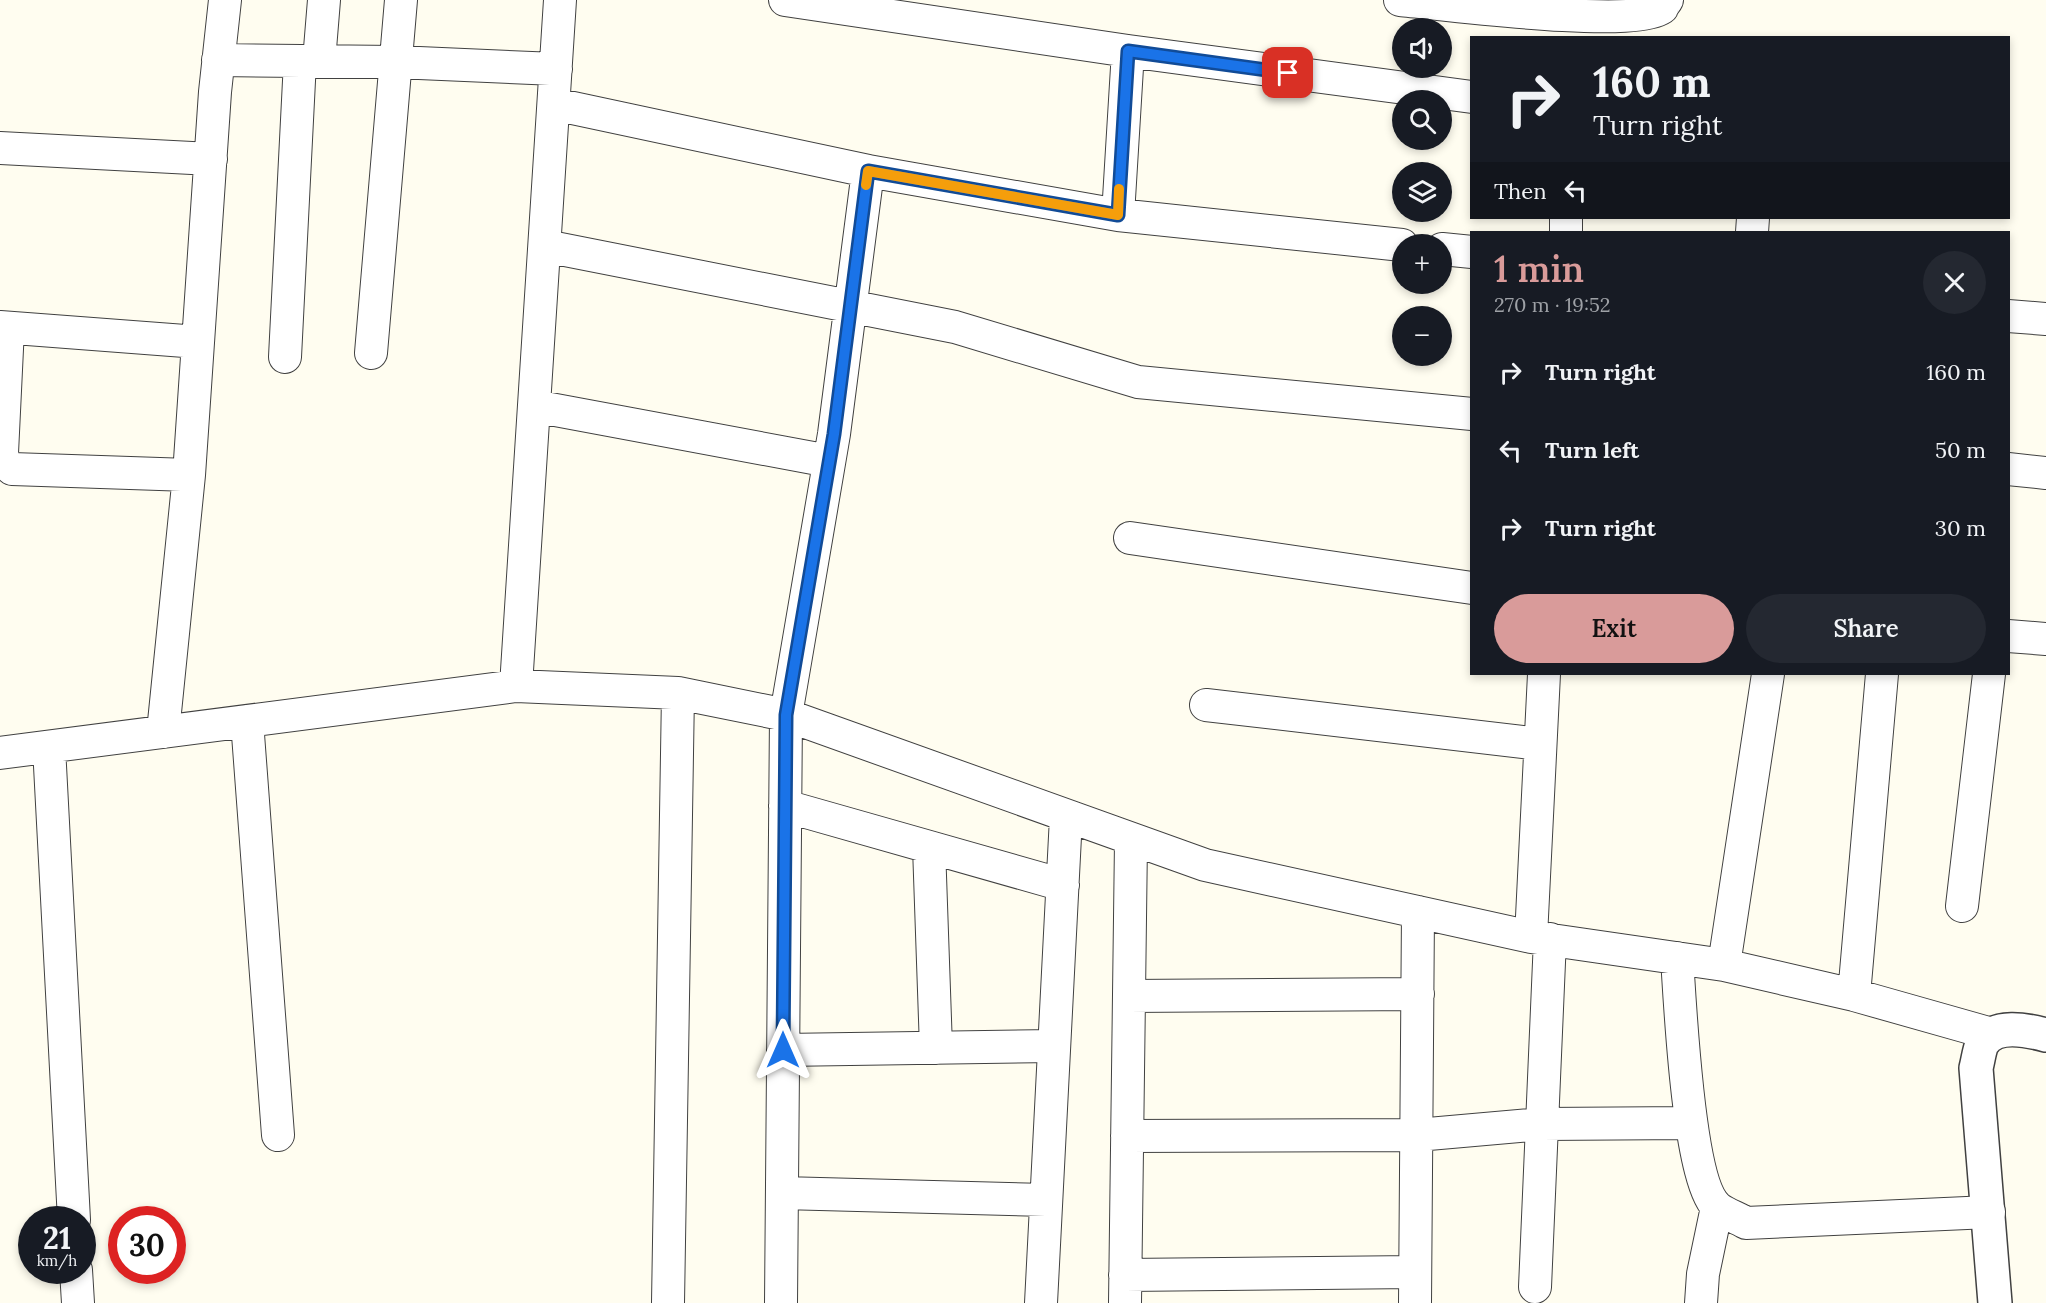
<!DOCTYPE html>
<html lang="en">
<head>
<meta charset="utf-8">
<style>
  :root { --surface:#171b24; --page:#242831; --text:#f1f3f6; --muted:#9ea1a6; --accent:#d99b9a }
  body { margin:0; font-family:Lora,serif; background:var(--page); color:var(--text); height:100vh; display:flex; flex-direction:column; font-size:22px; white-space:nowrap }
  * { box-sizing:border-box; margin:0 }
  p { font-size:20px; color:var(--muted) }
  .icon { flex:none; width:33px; height:33px; fill:none; stroke:currentColor; stroke-width:2; stroke-linecap:round; stroke-linejoin:round }
  .map { position:relative; flex:1; overflow:hidden }
  .details { position:absolute; left:1470px; top:231px; width:540px; height:444px; display:flex; flex-direction:column; background:var(--surface); border-radius:0px; box-shadow:0 3px 9px #0003 }
  .details>* { flex:none }
  .hud { position:absolute; left:1470px; top:36px; width:540px; height:183px; border-radius:0px; box-shadow:0 3px 9px #0003; background:#171b24; color:var(--text); overflow:hidden }
  .fabs { position:absolute; left:1392px; top:18px; display:grid; gap:12px }
  .fabs a { display:grid; place-items:center; width:60px; height:60px; border-radius:50%; background:var(--surface); box-shadow:0 3px 9px #0003; font-size:30px }
  .speed { position:absolute; left:18px; top:1206px; display:flex; gap:12px; font-size:30px; font-weight:700; text-align:center }
  .speed>* { display:grid; place-content:center; width:78px; height:78px; border-radius:50%; background:var(--surface); box-shadow:0 3px 9px #0003; line-height:1 }
  .speed small { font-size:15px; font-weight:400 }
  .speed .limit { border:9px solid #d22; background:#fff; color:#111 }
  .pin { position:absolute; display:grid; place-items:center; width:51px; height:51px; color:#fff; margin:-26px; border-radius:12px; box-shadow:0 3px 9px #0006 }
  .me { position:absolute; width:66px; margin:-33px; rotate:0deg; stroke-linejoin:round; filter:drop-shadow(0 0 4px #0008) }
  .turn { display:flex; align-items:center; gap:21px; height:126px; padding:0 24px; font-size:27px }
  .turn .icon { width:78px; height:78px; stroke-width:2.5 }
  .turn b { display:block; font-size:42px; line-height:51px }
  .then { display:flex; align-items:center; height:57px; padding:0 24px; background:#0003; gap:12px; font-size:22px }
  .round { display:grid; place-items:center; flex:none; width:63px; height:63px; border-radius:32px; background:var(--page) }
  .head { display:flex; align-items:center; justify-content:space-between; height:102px; padding:0 24px }
  h1 { font-size:36px; font-weight:600; line-height:45px; color:var(--accent) }
  .cta { display:flex; gap:12px; margin-top:auto; padding:12px 24px }
  .cta a { flex:1; height:69px; border-radius:36px; background:var(--accent); color:#111; font-size:24px; font-weight:600; line-height:69px; text-align:center }
  .cta a+a { background:var(--page); color:var(--text) }
  ul { padding:0; list-style:none }
  li { display:flex; align-items:center; gap:18px; height:78px; padding:0 24px }
  li div { flex:1 }
  li b { display:block; font-size:22px }
  li em { font-style:normal }
  .map>svg:first-child { display:block }
  .lines { fill:none; stroke-linecap:round; stroke-linejoin:round }
  .minor-casing { stroke:#414141; stroke-width:34 }
  .tertiary-casing { stroke:#414141; stroke-width:36 }
  .minor { stroke:#fff; stroke-width:32 }
  .tertiary { stroke:#fff; stroke-width:33 }
  .route-casing { stroke:#114b97; stroke-width:15 }
  .route { stroke:#1a73e8; stroke-width:10 }
  .slow { stroke:#f59e0b; stroke-width:10 }
</style>
</head>
<body>
<div class="map">
<svg width="2046" height="1303" viewBox="0 0 2046 1303">
  <rect width="100%" height="100%" fill="#fffdf0"/>
  <g class="lines">
    <g class="minor-casing">
      <path id="minor" d="M785,0L1128,51L1472,97
        M1400,0C1445,4 1631,29 1662,8C1662,7 1667,0 1667,0
        M218,60L396,62L556,69
        M319,61L324,0
        M554,104L868,171
        M0,148L211,159
        M1118,215L1402,245
        M1566,232V218
        M1752,232L1753,218
        M545,246L955,327L1138,382L1472,414
        M1442,249L1472,252
        M2008,316L2046,319
        M0,327L198,342
        M8,328L2,453L4,462L12,469L189,475
        M371,353L401,0
        M285,357L300,61
        M534,406L829,461
        M2008,469L2046,473
        M1130,538L1472,588
        M2008,636L2046,639
        M516,686L560,0
        M1206,705L1540,744
        M247,721L278,1135
        M163,732L189,475L215,92L225,0
        M49,747L74,1220
        M0,753L516,686L678,693L786,715L1205,865L1531,937L1724,965L1854,995L1992,1034
        M785,806L1063,885
        M929,847L936,1048
        M1962,906L1989,674
        M1531,937L1544,674
        M1677,958C1680,1002 1688,1183 1718,1208C1726,1214 1738,1218 1746,1223L1989,1212
        M1724,965L1768,674
        M1854,995L1882,674
        M1129,996L1418,994
        M783,1050L1054,1046
        M1127,1136L1417,1135L1542,1124L1690,1123
        M782,1193L1046,1200
        M76,1270L78,1303
        M1125,1275L1415,1272
        M1535,1287L1550,939
        M668,1303L678,693
        M781,1303L786,715L834,434L868,171L1118,215L1128,51
        M1041,1303L1066,817
        M1125,1303L1131,841
        M1415,1303L1418,912
        M1701,1303L1703,1274L1717,1207"/>
    </g>
    <g class="tertiary-casing">
      <path id="tertiary" d="M1995,1303L1976,1068C1978,1061 1979,1051 1982,1044C1994,1023 2027,1030 2046,1035"/>
    </g>
    <use href="#minor" class="minor"/>
    <use href="#tertiary" class="tertiary"/>
  </g>
  <g class="lines">
    <g class="route-casing">
      <path id="route" d="M783,1050L786,715L834,434L868,171L1118,215L1128,51L1288,73"/>
    </g>
    <use href="#route" class="route"/>
    <path class="slow" d="M866,185L868,171L1118,215L1119,189"/>
  </g>
</svg>
<div class="fabs">
<a><svg class="icon" aria-label="sound" viewBox="0 0 24 24"><path d="M4 9h4l5-4v14l-5-4H4zM17 9q2 3 0 6"/></svg></a>
<a><svg class="icon" aria-label="search" viewBox="0 0 24 24"><circle cx="10" cy="10" r="6"/><path d="M15 15l6 6"/></svg></a>
<a><svg class="icon" aria-label="layers" viewBox="0 0 24 24"><path d="M12 4l9 5-9 5-9-5zM3 14l9 5 9-5"/></svg></a>
<a>+</a>
<a>−</a>
</div>
<div class="speed"><div>21<small>km/h</small></div><div class="limit">30</div></div>
<div class="pin" style="left:1288px;top:73px;background:#d93025"><svg class="icon" aria-label="arrive" viewBox="0 0 24 24"><path d="M6 21V4h12l-3 4 3 4H6"/></svg></div>
<svg class="me" style="left:783px;top:1050px" viewBox="-20 -20 40 40"><path d="M0-17L14 15 0 8-14 15z" fill="#1a73e8" stroke="#fff" stroke-width="4"/></svg>
<div class="hud">
<div class="turn"><svg class="icon" aria-label="right" viewBox="0 0 24 24"><path d="M7 20v-9h11M14 6l5 5-5 5"/></svg><div><b>160 m</b>Turn right</div></div>
<div class="then">Then<svg class="icon" aria-label="left" viewBox="0 0 24 24"><path d="M17 20v-9H6M10 6l-5 5 5 5"/></svg></div>
</div>
<section class="details">
<div class="head"><div><h1>1 min</h1><p>270 m · 19:52</p></div><a class="round"><svg class="icon" aria-label="close" viewBox="0 0 24 24"><path d="M6 6l12 12M18 6L6 18"/></svg></a></div>
<ul>
<li><svg class="icon" aria-label="right" viewBox="0 0 24 24"><path d="M7 20v-9h11M14 6l5 5-5 5"/></svg><div><b>Turn right</b></div><em>160 m</em></li>
<li><svg class="icon" aria-label="left" viewBox="0 0 24 24"><path d="M17 20v-9H6M10 6l-5 5 5 5"/></svg><div><b>Turn left</b></div><em>50 m</em></li>
<li><svg class="icon" aria-label="right" viewBox="0 0 24 24"><path d="M7 20v-9h11M14 6l5 5-5 5"/></svg><div><b>Turn right</b></div><em>30 m</em></li>
</ul>
<div class="cta"><a>Exit</a><a>Share</a></div>
</section>
</div>
</body>
</html>
